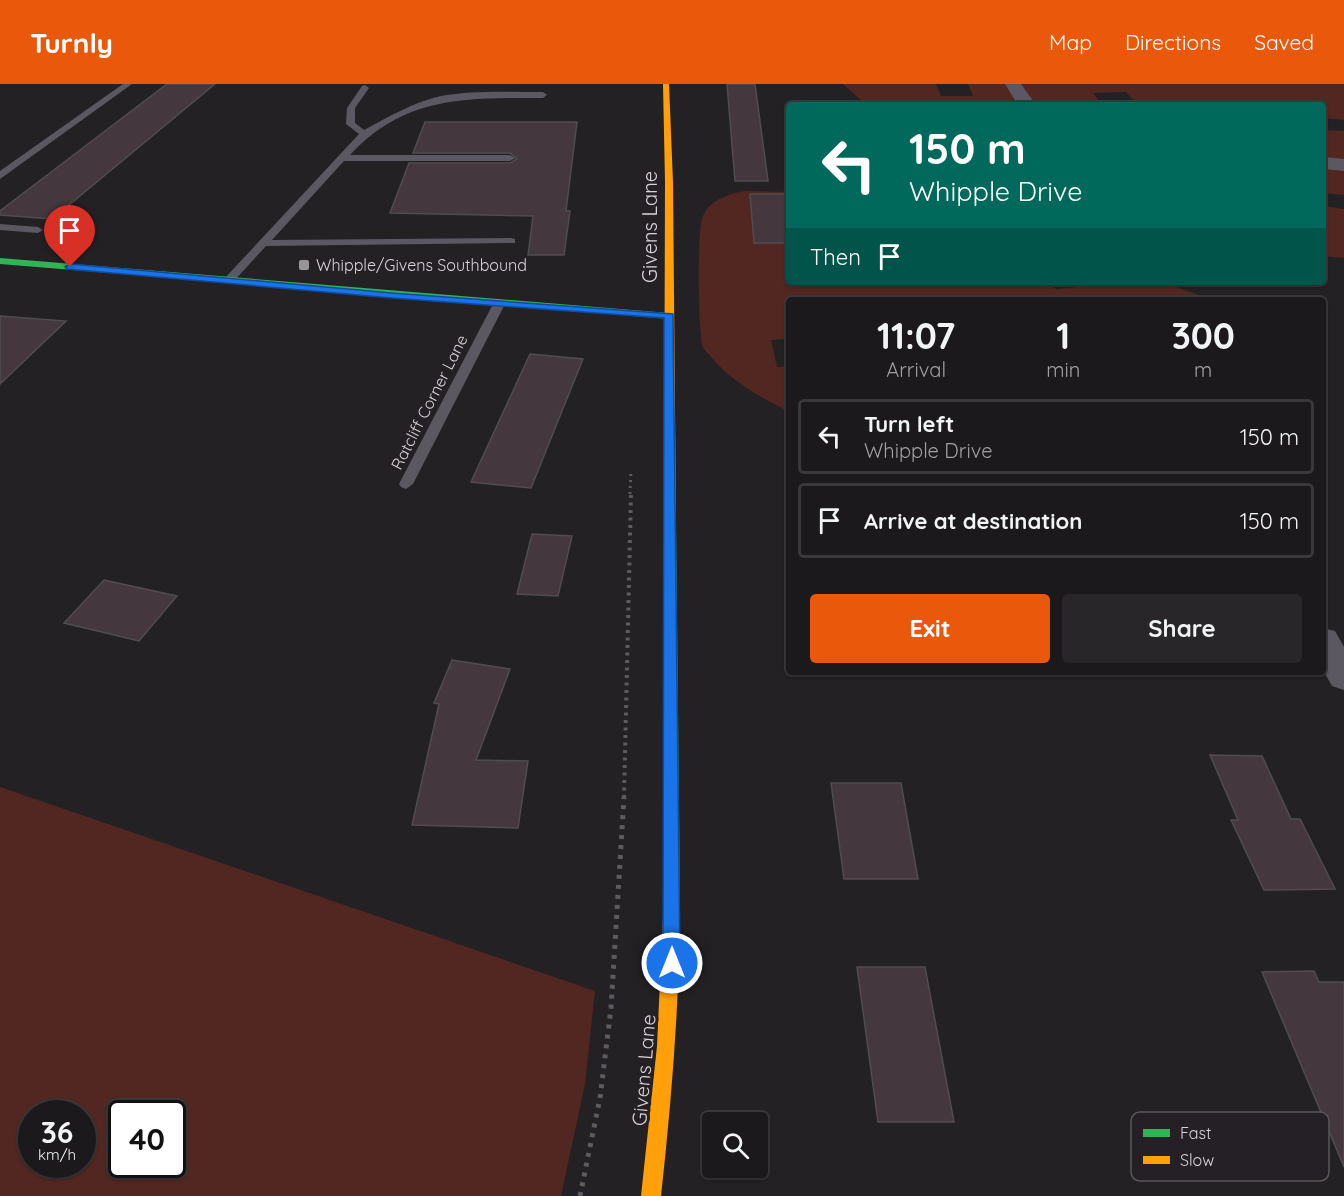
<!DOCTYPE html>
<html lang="en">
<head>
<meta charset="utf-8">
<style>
  :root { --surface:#1b191b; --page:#282628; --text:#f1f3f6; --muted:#a0a0a3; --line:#39383a; --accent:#ea580c }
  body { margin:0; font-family:Quicksand,sans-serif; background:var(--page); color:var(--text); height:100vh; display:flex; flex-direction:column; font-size:22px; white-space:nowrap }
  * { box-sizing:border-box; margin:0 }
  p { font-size:20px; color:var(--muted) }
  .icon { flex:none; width:33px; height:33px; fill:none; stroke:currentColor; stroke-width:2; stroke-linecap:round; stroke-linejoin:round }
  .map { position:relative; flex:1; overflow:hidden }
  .drawer { position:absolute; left:786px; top:213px; width:540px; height:378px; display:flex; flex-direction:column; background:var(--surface); border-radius:6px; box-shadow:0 2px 4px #0004,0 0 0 2px var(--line) }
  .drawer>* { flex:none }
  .top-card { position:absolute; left:786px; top:18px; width:540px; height:183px; border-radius:6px; box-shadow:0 2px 4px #0004,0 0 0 2px var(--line); background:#00695c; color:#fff; overflow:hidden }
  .fabs { position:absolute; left:702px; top:1028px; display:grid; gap:12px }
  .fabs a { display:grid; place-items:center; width:66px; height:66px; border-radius:6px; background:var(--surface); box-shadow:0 2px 4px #0004,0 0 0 2px var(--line); font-size:30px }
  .speed { position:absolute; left:18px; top:1016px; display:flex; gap:12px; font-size:30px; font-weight:700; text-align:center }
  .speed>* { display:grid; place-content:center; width:78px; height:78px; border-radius:50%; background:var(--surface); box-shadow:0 2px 4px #0004,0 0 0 2px var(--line); line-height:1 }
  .speed small { font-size:15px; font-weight:400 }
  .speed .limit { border:3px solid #111; border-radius:9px; background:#fff; color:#111 }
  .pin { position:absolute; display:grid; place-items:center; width:51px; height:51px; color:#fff; margin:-62px -26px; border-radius:50% 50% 50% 0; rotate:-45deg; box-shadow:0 0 6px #0007 }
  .pin .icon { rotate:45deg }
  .me { position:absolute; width:66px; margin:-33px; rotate:0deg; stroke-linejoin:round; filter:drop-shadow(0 0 4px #0008) }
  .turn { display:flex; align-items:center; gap:21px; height:126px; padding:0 24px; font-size:27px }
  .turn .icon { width:78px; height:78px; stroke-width:2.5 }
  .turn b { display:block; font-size:42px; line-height:51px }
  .then { display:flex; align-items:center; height:57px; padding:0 24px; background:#0003; gap:12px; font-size:22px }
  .eta { display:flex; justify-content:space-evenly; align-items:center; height:102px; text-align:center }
  .eta b { font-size:36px; font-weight:800; line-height:42px }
  .action { display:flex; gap:12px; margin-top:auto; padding:12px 24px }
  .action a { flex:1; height:69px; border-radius:6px; background:var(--accent); color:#fff; font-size:24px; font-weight:800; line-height:69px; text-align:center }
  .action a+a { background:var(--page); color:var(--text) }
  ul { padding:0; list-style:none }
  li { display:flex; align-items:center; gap:18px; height:75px; margin:0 12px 9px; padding:0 12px; border:3px solid var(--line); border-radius:6px }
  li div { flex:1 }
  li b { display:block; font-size:22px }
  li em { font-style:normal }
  header { display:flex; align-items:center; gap:36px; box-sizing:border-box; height:84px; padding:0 30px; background:var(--accent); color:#fff }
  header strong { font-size:28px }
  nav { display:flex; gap:33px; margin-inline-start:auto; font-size:21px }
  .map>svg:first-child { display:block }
  .green { fill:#522621; fill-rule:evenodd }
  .building { fill:#45373e; stroke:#4f4d4e; stroke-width:1.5 }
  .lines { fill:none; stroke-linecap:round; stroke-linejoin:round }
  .path-far2 { stroke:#5d5a61; stroke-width:3; stroke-dasharray:2 4; stroke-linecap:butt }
  .path-far1 { stroke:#5d5a61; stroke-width:4; stroke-dasharray:3 4.5; stroke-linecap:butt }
  .path { stroke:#5d5a61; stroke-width:5; stroke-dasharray:4 6; stroke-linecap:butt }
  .lane { fill:#5b5862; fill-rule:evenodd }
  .street { fill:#5b5862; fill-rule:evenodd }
  .fast { fill:#30b455; fill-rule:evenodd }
  .slow { fill:#ff9f0a; fill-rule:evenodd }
  .route { fill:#1a73e8; stroke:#114b97; stroke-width:1.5 }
  .poi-dot { fill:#989598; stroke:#252025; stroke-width:2 }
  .labels { text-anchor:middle; stroke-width:6; stroke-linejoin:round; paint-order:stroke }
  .far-poi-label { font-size:16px; fill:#d7d3d7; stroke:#252025; text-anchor:start }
  .far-street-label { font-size:16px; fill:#d7d3d7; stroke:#252025 }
  .street-label { font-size:20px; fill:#d7d3d7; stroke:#252025 }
  .key { fill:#252025; stroke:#5a565a; stroke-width:1.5 }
  .key-label { font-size:16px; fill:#d7d3d7 }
</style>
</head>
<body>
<header>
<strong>Turnly</strong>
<nav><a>Map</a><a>Directions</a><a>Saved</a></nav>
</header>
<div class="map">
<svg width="1344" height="1112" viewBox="0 0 1344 1112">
  <rect width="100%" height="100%" fill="#242124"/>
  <path class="green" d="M843,0H936L941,12H973L968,0H1344V36L1323,34V21H1137L1145,20L1142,16L1134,17L1126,8L1093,9L1102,21H860L861,16Z
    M1323,46L1344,47V111L1323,109Z
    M745,107L789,108V125L755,159H789V198H1025L1029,202L1045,200L1057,205L1078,203L1076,199L1085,198H1162L1202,212L1201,216H789V255L771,256L777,283L789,282V328C760,313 733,299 711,273C709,270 704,266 703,263C698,252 697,148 702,135C708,116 728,110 745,107Z
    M1323,122L1344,125V174L1323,172Z
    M0,703L595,907L585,1000L561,1112H0ZM32,1029H82V1080H32ZM122,1029H172V1080H122Z"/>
  <path class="building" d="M167,0H215L52,135L0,131V127Z
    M727,0H755L768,97H735Z
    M425,38H577L566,127H570L564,171H528L533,132L390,129L409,79H510L517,75L510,69H413Z
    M750,110H789V159H754Z
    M0,232L66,237L0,300Z
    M530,270L583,275L531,404L471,398Z
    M532,450L572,452L558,512L517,510Z
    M104,496L177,512L139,557L64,539Z
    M452,576L510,585L476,676L528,677L518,744L412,741L439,620L434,619Z
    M1210,671L1262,672L1291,735H1300L1335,805L1264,806L1231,736H1238Z
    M831,699H901L918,795H844Z
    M857,883H925L954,1038H878Z
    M1314,887L1319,898H1344V1083L1262,888Z"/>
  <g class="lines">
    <path class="path-far2" d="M630,410L631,386"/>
    <path class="path-far1" d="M624,714L631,409"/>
    <path class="path" d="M580,1112L600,1014L611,924L624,713"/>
    <path class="lane" d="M123,0H132L0,95V87Z
      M365,1L369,4L355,24V39L364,46C389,33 413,18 441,12C474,6 509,8 543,8L547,11L543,14C468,14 405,11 350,71H510L515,74L510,77H344L272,156L511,154L515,155V159L266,162L232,199H224V195L359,50L346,40L347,24L362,2Z
      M0,140L38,143L43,146L38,149L0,146Z
      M499,217L505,220L413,400L406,405L401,403L399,400L493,220Z"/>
    <path class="street" d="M1005,0H1021L1036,21H1018Z
      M1323,73L1344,75V87L1323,85Z
      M1323,544L1335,547L1344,563V606L1332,602L1323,586Z"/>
    <path class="fast" d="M0,174L669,229L674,232L669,235L0,180Z
      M670,431L676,435L680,812L678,817L672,820L666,817L664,812V435Z"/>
    <path class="slow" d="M663,0H669L673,98L676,435L670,439L664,435L665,98Z
      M672,804L678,807L680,812C680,913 672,1012 661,1112H641L657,962L664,812L666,807Z"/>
  </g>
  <path class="route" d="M70,180L392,209L673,230L680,879L678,885L672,887L665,885L663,879L664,234L392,214L67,185L65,183Z"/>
  <rect class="poi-dot" x="298" y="175" width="12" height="12" rx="3"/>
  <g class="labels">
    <g class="far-poi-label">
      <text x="316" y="187">Whipple/Givens Southbound</text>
    </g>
    <g class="far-street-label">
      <text transform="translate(429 318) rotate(-63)" y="6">Ratcliff Corner Lane</text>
    </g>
    <g class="street-label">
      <text transform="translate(650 143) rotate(-90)" y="7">Givens Lane</text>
      <text transform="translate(644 986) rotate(-85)" y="7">Givens Lane</text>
    </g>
  </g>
  <rect x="1131" y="1028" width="198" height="69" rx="9" class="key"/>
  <rect x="1143" y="1045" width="27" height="8" fill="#30b455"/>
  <rect x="1143" y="1072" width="27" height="8" fill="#ff9f0a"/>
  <g class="key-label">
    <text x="1180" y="1055">Fast</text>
    <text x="1180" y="1082">Slow</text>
  </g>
</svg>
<div class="fabs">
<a><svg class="icon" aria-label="search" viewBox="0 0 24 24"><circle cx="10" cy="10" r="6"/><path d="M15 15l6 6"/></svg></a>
</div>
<div class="speed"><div>36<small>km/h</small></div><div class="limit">40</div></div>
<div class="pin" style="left:70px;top:183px;background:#d93025"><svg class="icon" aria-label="arrive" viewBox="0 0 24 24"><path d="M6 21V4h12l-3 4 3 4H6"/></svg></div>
<svg class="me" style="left:672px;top:879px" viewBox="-20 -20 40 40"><circle r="17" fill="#1a73e8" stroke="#fff" stroke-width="3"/><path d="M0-11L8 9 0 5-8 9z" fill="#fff"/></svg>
<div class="top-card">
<div class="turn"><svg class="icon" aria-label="left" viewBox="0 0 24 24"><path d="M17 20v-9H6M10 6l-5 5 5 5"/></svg><div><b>150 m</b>Whipple Drive</div></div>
<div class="then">Then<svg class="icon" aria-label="arrive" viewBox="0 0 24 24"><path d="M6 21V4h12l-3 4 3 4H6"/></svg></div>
</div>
<section class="drawer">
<div class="eta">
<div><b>11:07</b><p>Arrival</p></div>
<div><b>1</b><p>min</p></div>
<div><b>300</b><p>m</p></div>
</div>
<ul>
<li><svg class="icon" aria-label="left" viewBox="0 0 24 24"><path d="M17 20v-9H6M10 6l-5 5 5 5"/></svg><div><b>Turn left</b><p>Whipple Drive</p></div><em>150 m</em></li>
<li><svg class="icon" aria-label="arrive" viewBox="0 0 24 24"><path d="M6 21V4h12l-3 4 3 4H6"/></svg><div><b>Arrive at destination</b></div><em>150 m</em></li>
</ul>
<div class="action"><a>Exit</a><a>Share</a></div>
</section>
</div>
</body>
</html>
